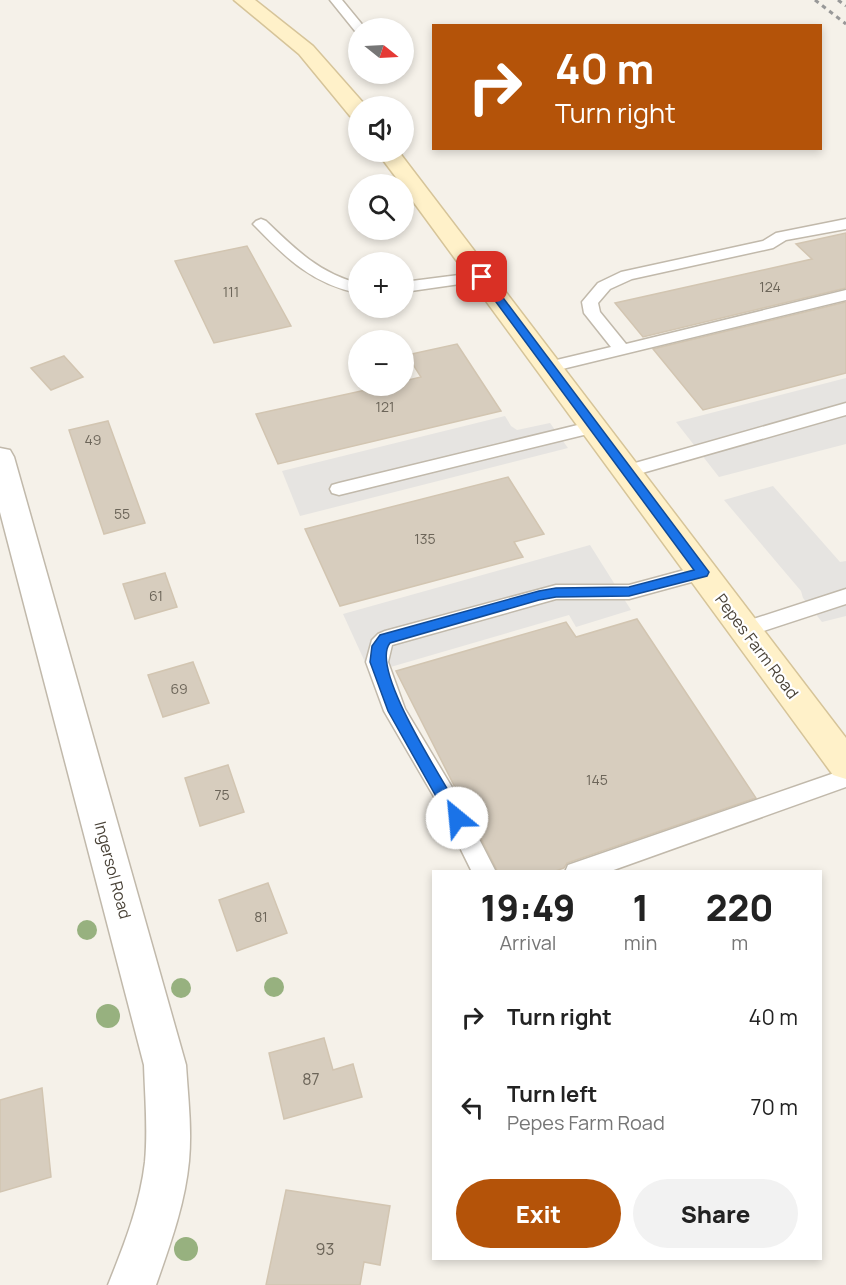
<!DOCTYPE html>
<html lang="en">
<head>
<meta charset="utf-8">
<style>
  :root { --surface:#fff; --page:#f2f2f2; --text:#222; --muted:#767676; --accent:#b45309 }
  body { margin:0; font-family:Manrope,sans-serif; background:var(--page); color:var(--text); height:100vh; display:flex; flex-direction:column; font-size:22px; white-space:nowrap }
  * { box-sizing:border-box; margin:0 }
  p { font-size:20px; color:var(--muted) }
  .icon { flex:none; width:33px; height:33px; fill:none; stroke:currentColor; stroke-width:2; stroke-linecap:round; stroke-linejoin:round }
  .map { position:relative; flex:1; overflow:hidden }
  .panel { position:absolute; left:432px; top:870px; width:390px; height:390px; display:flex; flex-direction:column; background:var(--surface); border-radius:0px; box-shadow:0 3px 9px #0003 }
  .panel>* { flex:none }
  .banner { position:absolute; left:432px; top:24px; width:390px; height:126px; border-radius:0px; box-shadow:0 3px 9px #0003; background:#b45309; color:#fff; overflow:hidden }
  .needle { width:39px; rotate:108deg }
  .buttons { position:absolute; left:348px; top:18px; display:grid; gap:12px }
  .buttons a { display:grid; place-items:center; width:66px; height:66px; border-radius:50%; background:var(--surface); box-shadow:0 3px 9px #0003; font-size:30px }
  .pin { position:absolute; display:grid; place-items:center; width:51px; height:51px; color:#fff; margin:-26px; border-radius:12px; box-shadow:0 3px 9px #0006 }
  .me { position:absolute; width:66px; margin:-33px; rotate:332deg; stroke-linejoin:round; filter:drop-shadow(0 0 4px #0008) }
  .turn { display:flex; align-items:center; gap:21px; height:126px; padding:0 24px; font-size:27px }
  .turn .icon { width:78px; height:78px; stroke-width:2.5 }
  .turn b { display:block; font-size:42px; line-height:51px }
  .eta { display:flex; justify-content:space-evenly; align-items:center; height:102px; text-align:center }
  .eta b { font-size:36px; font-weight:800; line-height:42px }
  .action { display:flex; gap:12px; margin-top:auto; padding:12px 24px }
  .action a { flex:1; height:69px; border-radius:36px; background:var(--accent); color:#fff; font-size:24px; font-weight:800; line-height:69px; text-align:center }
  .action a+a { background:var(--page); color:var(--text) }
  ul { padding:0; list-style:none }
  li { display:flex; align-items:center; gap:18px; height:90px; padding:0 24px }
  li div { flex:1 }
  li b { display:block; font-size:22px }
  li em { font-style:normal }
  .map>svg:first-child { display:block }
  .parking { fill:#e6e4e1 }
  .building { fill:#d7cdbe; stroke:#d2c5b1; stroke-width:1.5 }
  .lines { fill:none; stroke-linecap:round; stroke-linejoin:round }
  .lane-casing { stroke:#c1b9ab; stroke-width:3 }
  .street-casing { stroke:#c1b9ab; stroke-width:3 }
  .secondary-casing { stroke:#d6c499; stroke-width:3 }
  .lane { fill:#fff; fill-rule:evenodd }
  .street { fill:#fff; fill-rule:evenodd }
  .secondary { fill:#fff1c9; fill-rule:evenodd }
  .rail { stroke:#989898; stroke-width:3; stroke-dasharray:4.5 4.5; stroke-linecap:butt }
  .tree { fill:#97b17f }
  .route { fill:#1a73e8; stroke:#114b97; stroke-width:1.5 }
  .labels { text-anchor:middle; stroke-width:4.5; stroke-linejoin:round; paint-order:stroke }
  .number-label { font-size:14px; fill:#6c6559 }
  .street-label { font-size:16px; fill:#494237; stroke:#fff }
  .near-number-label { font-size:16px; fill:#6c6559 }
</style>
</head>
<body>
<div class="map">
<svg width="846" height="1285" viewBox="0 0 846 1285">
  <rect width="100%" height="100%" fill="#f5f1e9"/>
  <path class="parking" d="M846,378V444L719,477L676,422Z
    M505,416L511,426L517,430L550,423L568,448L300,516L282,471Z
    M773,486L840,562L846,561V616L822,622L803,598L801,591L724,500Z
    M590,545L631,610L576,627L569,615L370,673L343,614Z"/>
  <path class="building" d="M846,233V288L643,337L615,303L812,259L796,244Z
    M247,246L291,326L214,343L175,261Z
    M846,302V373L703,410L653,349Z
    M457,344L501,411L278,464L256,414L384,386H404V381L421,377L407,355Z
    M64,356L83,377L51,390L31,368Z
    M108,421L145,523L104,534L69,430Z
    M508,477L544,534L514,542L523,557L340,606L305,529Z
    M165,573L177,607L135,619L123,584Z
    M637,619L756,798L567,863L564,868L553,872H498L396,671L566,622L576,637Z
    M193,662L209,703L163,717L148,675Z
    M228,765L244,812L200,826L185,778Z
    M268,883L287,933L237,951L219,900Z
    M324,1038L333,1070L353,1064L362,1097L284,1119L269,1053Z
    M42,1088L51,1177L0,1192V1100Z
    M286,1190L390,1206L380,1265L364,1262L360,1285H266Z"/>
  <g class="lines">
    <g class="lane-casing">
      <path id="lane" d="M330,0H342L365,28L355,31Z
        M261,219L266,221C295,249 319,273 358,283V293C313,284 287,259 256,227L253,224L256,221Z
        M846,219V229L786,240L773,248L632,279L610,289L598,303L600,312L626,344L846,290V300L550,372L541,367L544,363L611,347L584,313L582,302L598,283L621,272L763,241L776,233Z
        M482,272L488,274L490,277L488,280L404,292V282Z
        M846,403V415L628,477L621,475L619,471L621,467Z
        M594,421L603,427L600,431L339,495L332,493L330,489L332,485L339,483Z
        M703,565L710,567L713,572L710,577L629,599H556L392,645L388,662L405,709L456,794L496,872H472L440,807L384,711L366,662L372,640L378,634L385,631L556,585H629Z
        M846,589V604L745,637L738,634L735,629L738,624Z
        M846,769V787L608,872H565L568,865Z"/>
    </g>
    <g class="street-casing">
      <path id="street" d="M0,448L10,450L14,457L186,1065C188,1097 192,1129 189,1161C185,1204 170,1245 156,1285H108C124,1245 140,1205 145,1162C148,1130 145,1097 144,1065L0,512Z"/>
    </g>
    <g class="secondary-casing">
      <path id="secondary" d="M234,0H255L313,46L366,106H358V117L350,116L299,54Z
        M377,152H399L846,738V779L833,775L404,189V184H401Z"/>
    </g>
    <use href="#lane" class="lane"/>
    <use href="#street" class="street"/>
    <use href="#secondary" class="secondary"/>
    <path class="rail" d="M815,0L846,24
      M838,0L846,6"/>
  </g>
  <g class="tree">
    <circle cx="87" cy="930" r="10"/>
    <circle cx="274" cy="987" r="10"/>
    <circle cx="181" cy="988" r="10"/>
    <circle cx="108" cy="1016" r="12"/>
    <circle cx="186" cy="1249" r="12"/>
  </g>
  <path class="route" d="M479,275H486L709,572L707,576L629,596L556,597L539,600L390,643C368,670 449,788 464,818L457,825L451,823L388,711L370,662L372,646L380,635L539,591L556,588L629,587L694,570L479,279Z"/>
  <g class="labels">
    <g class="number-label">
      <text x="770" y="292">124</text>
      <text x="231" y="297">111</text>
      <text x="385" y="412">121</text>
      <text x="93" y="445">49</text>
      <text x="122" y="519">55</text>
      <text x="425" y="544">135</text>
      <text x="156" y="601">61</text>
      <text x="179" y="694">69</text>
      <text x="597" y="785">145</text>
      <text x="222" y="800">75</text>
      <text x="261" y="922">81</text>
    </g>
    <g class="street-label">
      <text transform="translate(757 646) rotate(53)" y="6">Pepes Farm Road</text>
      <text transform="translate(113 870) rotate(75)" y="6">Ingersol Road</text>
    </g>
    <g class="near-number-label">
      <text x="311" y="1085">87</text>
      <text x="325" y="1255">93</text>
    </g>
  </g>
</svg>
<div class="buttons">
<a><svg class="needle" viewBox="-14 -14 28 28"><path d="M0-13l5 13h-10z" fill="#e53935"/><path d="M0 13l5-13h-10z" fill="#767676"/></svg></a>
<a><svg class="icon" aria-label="sound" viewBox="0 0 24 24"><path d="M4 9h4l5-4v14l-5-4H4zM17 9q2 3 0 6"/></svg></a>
<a><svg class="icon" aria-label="search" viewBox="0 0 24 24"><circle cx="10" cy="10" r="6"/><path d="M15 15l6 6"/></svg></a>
<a>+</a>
<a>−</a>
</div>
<div class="pin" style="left:482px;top:277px;background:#d93025"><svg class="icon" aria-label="arrive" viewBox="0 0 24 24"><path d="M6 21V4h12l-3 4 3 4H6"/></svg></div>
<svg class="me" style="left:457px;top:818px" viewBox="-20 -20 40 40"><circle r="19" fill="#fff"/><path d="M0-13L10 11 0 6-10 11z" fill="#1a73e8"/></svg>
<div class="banner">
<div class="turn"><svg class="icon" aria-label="right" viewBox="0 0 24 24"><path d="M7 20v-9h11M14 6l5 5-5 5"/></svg><div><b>40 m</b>Turn right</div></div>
</div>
<section class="panel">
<div class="eta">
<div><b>19:49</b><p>Arrival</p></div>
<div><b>1</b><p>min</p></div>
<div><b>220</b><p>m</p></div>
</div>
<ul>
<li><svg class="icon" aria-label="right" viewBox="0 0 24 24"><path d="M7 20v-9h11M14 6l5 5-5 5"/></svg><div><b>Turn right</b></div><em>40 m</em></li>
<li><svg class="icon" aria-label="left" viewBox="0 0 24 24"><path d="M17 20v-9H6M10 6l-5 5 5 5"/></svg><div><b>Turn left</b><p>Pepes Farm Road</p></div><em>70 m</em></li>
</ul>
<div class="action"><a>Exit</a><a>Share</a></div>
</section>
</div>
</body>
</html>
